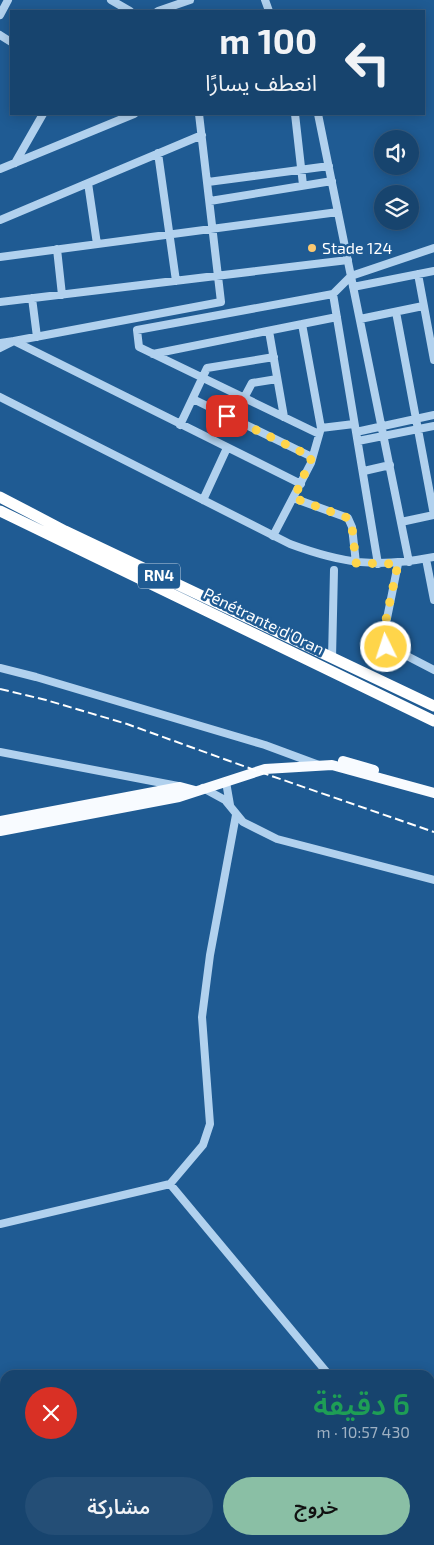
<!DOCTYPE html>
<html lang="ar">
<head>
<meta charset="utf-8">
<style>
  :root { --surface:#17446e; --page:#244e76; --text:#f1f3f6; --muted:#9eb0c2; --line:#365c81; --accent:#8abfa5 }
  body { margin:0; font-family:"Exo 2","Noto Sans Arabic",sans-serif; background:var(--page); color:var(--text); direction:rtl; height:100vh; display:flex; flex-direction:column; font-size:19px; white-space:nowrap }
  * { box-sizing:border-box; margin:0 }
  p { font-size:16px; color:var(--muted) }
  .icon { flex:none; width:28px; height:28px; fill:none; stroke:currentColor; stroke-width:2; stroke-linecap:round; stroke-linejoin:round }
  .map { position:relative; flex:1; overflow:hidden; direction:ltr }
  .panel { position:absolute; left:0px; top:1370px; width:435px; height:175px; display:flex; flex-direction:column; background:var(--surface); border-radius:15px 15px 0 0; box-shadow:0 2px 12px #0003,0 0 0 1px var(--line); direction:rtl }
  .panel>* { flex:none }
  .top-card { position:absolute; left:10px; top:10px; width:415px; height:105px; border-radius:0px; box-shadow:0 2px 12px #0003,0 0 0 1px var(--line); direction:rtl; background:#17446e; color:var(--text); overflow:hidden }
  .controls { position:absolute; left:374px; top:130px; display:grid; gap:10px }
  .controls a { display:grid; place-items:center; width:45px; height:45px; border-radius:50%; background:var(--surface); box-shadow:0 2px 12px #0003,0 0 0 1px var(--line); font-size:25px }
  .pin { position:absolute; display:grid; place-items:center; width:42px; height:42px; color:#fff; margin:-21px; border-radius:10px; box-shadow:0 2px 8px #0006 }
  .me { position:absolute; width:55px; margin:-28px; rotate:356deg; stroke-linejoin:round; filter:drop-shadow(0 0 4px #0008) }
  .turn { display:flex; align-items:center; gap:18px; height:105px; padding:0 25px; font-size:22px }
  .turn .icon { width:65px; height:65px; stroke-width:2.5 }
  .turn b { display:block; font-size:35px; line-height:42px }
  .round { display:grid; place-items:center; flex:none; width:52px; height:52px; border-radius:26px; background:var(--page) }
  .head { display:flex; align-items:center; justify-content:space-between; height:85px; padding:0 25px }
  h1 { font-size:30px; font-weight:600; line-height:38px; color:#1e9e55 }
  .button { display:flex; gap:10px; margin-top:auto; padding:10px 25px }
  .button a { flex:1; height:58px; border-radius:30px; background:var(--accent); color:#111; font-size:20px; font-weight:600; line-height:58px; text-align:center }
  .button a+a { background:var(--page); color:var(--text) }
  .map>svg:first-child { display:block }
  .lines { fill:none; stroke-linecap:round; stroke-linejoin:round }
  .minor { stroke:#b1d1ee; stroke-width:8 }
  .major { stroke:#f8fbff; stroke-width:10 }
  .highway { stroke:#fff; stroke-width:11 }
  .rail { stroke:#fff; stroke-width:2; stroke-dasharray:9 4; stroke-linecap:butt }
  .route { stroke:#ffd54a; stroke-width:9; stroke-dasharray:0 16.2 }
  .poi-dot { fill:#fcc971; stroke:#1f5b93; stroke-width:2 }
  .labels { text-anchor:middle; stroke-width:5; stroke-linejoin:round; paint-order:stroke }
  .shield { fill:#1f5b93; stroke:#bccedf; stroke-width:1 }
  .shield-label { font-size:15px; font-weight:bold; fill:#fff }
  .poi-label { font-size:16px; fill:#fff; stroke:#1f5b93; text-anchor:start }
  .street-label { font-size:16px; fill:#fff; stroke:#1f5b93 }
</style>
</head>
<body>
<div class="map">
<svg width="434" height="1545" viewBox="0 0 434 1545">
  <rect width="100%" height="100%" fill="#1f5b93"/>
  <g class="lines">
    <path class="minor" d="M111,0L130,11
      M265,0L269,11
      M158,11L190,0
      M0,15L8,0
      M0,35L11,42
      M199,114L221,302L14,341L301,484
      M295,114L303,185
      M318,114L409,562
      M158,153L176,281
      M15,163L43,114
      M0,169L134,114
      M208,182L329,166
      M88,183L97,244
      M210,201L332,181
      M0,220L202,135
      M57,249L62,295
      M0,257L338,212
      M418,274L434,360
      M353,287L434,271
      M333,294L378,564
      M32,298L37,337
      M0,302L348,260
      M396,312L434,515L401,522
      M360,319L423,306
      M302,324L321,428
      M269,331L284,417
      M0,343L14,341L0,348
      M153,354L337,317
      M0,397L290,544C344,564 377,568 434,557
      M244,398L252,383L277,379
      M193,399L312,457
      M180,425L207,368L274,357
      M356,432L434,415
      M319,434L139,347L137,330L333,294L351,276L434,248
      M358,441L434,426
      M364,471L390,465
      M293,498L348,518L352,527L356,563
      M203,500L227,448
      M273,536L311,463L321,428L354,424
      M426,559L434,600
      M398,564L382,643L434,670
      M332,658L334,570
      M0,668L36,677L265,745L319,765
      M0,752L178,786
      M226,782L230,805
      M203,788L225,800L243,822L277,839L434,880
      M170,1184L329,1375
      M0,1224L170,1184L203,1145L210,1124L202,1017L210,955L236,815
      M430,1453L434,1449"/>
    <path class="major" d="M343,761L374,770
      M0,821L180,787L195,791
      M0,831L179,797L265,769L332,765L434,793"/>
    <path class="highway" d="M0,497L65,531L434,706
      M0,511L434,721"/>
    <path class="rail" d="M0,689L46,700L127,724L260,772L434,832"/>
  </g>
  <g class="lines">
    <path class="route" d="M227,416L312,457L294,498L348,518L352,527L356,563L398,564L382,638V643L386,647"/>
  </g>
  <circle class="poi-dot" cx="312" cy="248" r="5"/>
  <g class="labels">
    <rect class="shield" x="138" y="563.5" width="42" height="25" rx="4"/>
    <g class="shield-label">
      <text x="159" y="581">RN4</text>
    </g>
    <g class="poi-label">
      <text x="322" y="254">Stade 124</text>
    </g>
    <g class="street-label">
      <text transform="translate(264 621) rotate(26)" y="6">Pénétrante d'Oran</text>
    </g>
  </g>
</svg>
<div class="controls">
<a><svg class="icon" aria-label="sound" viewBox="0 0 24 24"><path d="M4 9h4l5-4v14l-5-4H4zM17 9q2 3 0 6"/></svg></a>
<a><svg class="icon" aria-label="layers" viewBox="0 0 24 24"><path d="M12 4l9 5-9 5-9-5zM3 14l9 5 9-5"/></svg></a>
</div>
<div class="pin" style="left:227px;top:416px;background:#d93025"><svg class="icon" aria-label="arrive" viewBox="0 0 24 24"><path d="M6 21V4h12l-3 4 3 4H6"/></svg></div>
<svg class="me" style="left:386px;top:647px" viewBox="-20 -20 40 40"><circle r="17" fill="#ffd54a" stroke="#fff" stroke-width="3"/><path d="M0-11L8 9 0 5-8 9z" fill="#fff"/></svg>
<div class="top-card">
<div class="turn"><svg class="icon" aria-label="left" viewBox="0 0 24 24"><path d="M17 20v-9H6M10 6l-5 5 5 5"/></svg><div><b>100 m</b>انعطف يسارًا</div></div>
</div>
<section class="panel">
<div class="head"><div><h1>6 دقيقة</h1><p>430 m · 10:57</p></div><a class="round" style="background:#d93025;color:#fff"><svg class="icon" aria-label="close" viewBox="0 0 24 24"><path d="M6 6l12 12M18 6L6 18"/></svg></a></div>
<div class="button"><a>خروج</a><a>مشاركة</a></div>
</section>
</div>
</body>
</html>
